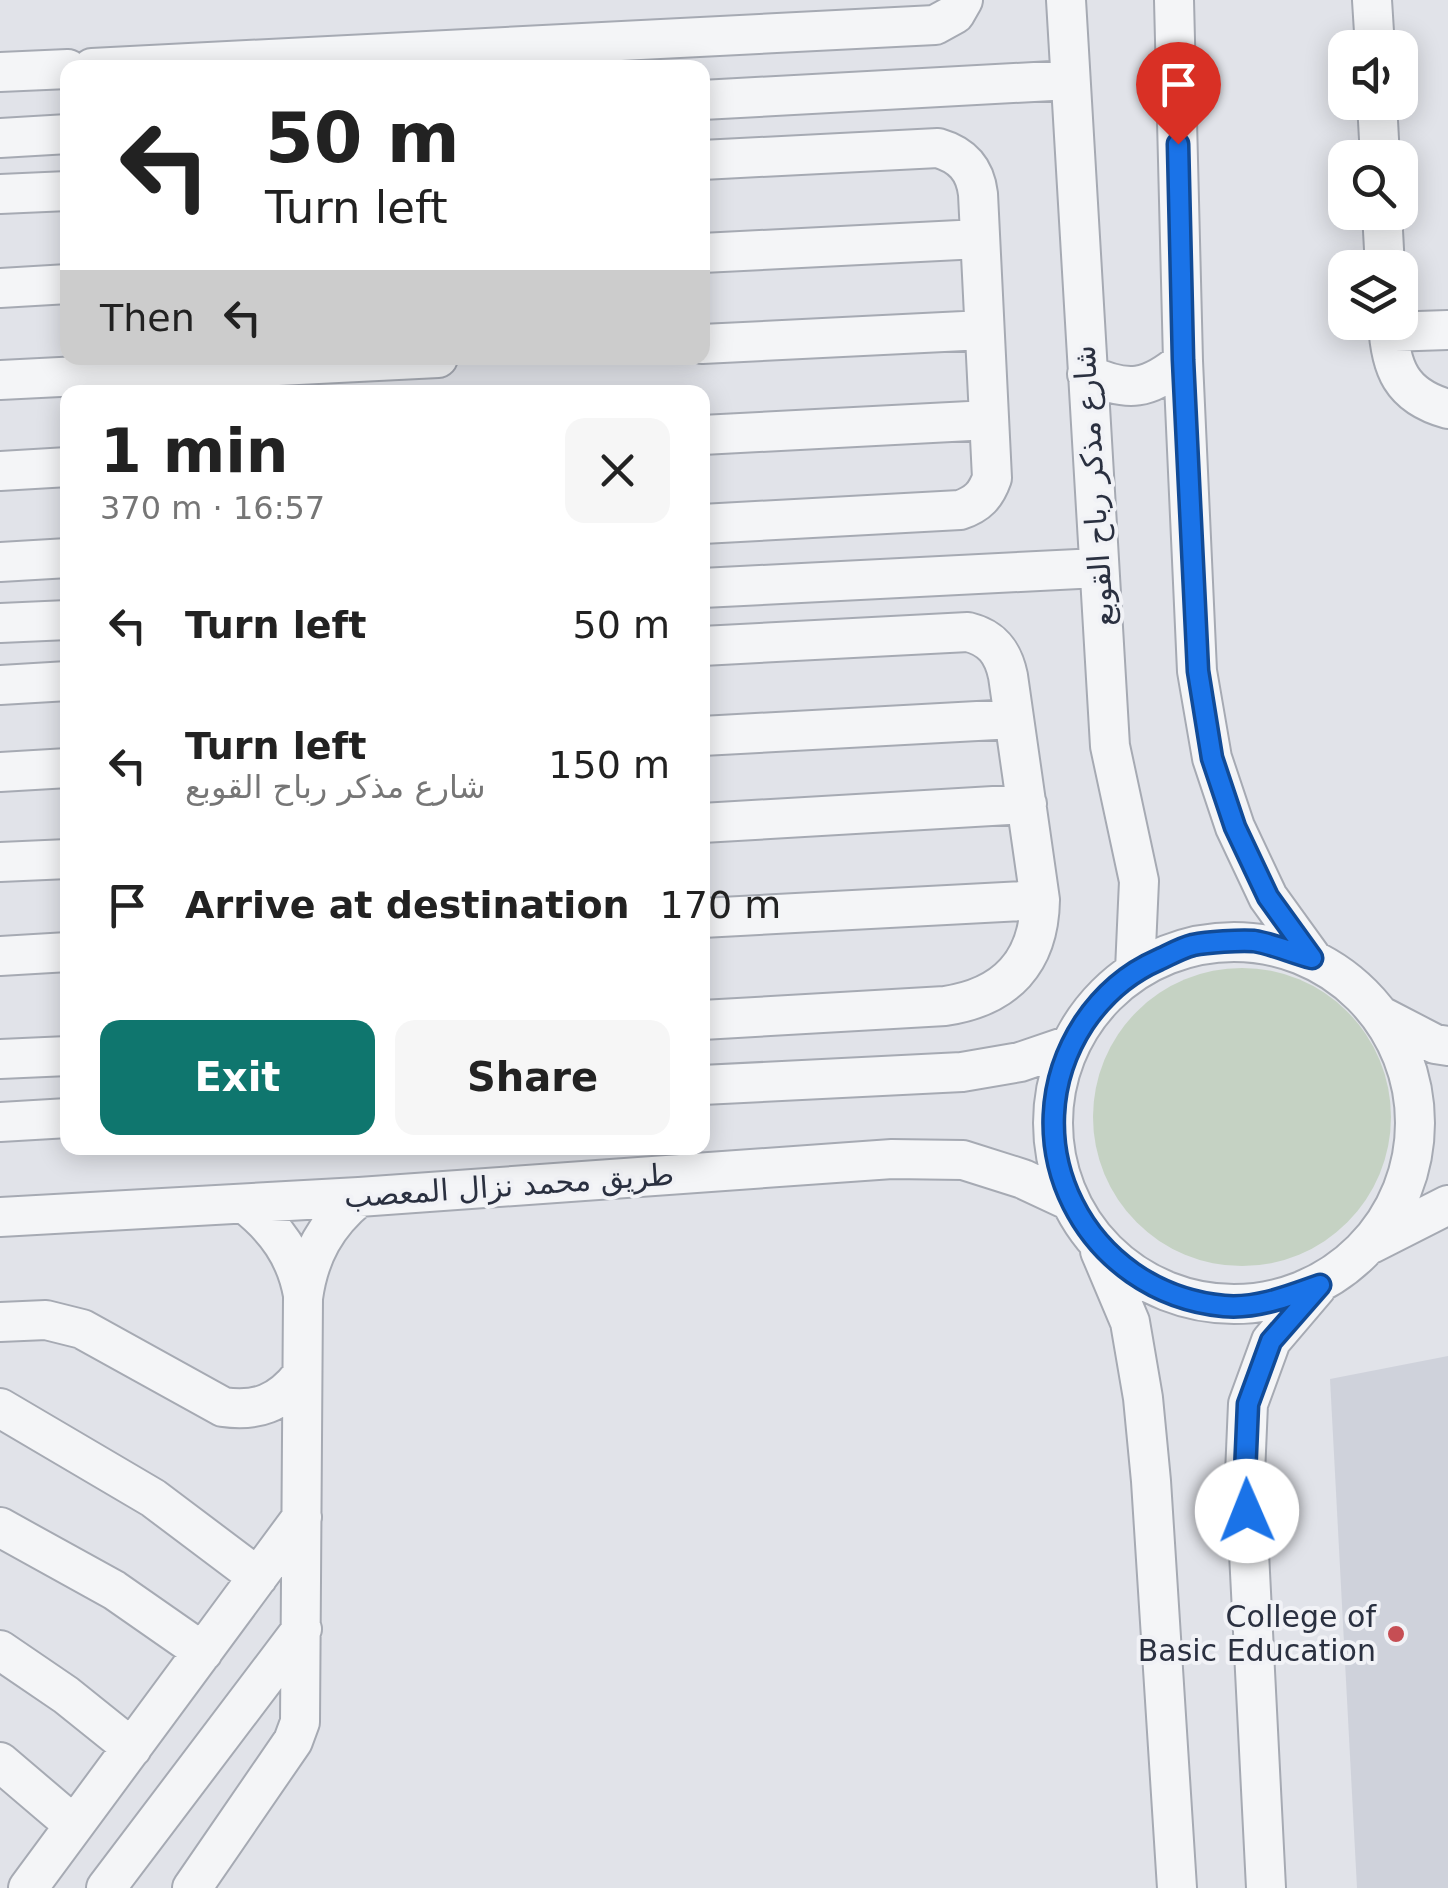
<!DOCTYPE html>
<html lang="en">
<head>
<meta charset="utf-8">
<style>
  :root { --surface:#fff; --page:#f6f6f6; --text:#222; --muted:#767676; --accent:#0f766e }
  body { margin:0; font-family:"DejaVu Sans",Vazirmatn,sans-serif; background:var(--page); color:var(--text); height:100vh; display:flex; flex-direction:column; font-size:38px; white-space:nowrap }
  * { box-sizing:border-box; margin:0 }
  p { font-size:32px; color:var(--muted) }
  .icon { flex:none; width:55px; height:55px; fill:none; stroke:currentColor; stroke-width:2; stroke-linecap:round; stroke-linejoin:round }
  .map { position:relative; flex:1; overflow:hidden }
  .side { position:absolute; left:60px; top:385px; width:650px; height:770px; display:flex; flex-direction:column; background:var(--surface); border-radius:20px; box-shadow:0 5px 25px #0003 }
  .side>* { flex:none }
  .hud { position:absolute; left:60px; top:60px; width:650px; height:305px; border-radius:20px; box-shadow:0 5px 25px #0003; background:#fff; color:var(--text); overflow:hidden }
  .buttons { position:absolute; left:1328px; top:30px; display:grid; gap:20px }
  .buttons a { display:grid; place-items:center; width:90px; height:90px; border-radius:20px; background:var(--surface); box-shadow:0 5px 25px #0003; font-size:50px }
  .pin { position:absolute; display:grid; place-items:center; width:85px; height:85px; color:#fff; margin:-102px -42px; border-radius:50% 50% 50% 0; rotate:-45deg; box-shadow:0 0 10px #0007 }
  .pin .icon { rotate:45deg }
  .me { position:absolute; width:110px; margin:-55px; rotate:359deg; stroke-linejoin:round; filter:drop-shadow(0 0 8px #0008) }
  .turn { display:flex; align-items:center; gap:35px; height:210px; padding:0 40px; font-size:45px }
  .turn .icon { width:130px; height:130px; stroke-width:2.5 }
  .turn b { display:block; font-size:70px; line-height:85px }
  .then { display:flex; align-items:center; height:95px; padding:0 40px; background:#0003; gap:20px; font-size:38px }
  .round { display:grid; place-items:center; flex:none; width:105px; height:105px; border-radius:20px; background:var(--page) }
  .head { display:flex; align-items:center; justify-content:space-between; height:170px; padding:0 40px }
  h1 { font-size:60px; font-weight:600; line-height:75px }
  .primary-button { display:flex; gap:20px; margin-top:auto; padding:20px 40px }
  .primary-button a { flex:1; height:115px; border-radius:20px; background:var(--accent); color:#fff; font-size:40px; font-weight:600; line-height:115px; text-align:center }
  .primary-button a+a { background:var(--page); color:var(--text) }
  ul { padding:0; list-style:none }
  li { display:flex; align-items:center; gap:30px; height:140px; padding:0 40px }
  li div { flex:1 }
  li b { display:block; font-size:38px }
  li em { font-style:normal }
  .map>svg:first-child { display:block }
  .built { fill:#cfd2db }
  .green { fill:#c5d2c3 }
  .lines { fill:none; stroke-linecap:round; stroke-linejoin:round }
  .minor-casing { stroke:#a6aab3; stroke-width:42 }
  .minor { stroke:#f4f5f7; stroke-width:38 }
  .route-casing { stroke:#114b97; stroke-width:25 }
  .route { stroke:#1a73e8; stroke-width:18 }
  .poi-dot { fill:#c64e54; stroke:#f1f2f6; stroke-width:4 }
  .labels { text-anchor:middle; stroke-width:8; stroke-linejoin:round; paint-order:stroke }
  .street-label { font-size:30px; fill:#2a3040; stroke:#f1f2f6 }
  .poi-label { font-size:30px; fill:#2a3040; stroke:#f1f2f6; text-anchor:end }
</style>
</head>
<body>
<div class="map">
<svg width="1448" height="1888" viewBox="0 0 1448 1888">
  <rect width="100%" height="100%" fill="#e1e3e9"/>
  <path class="built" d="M1448,1356V1888H1357L1330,1379Z"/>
  <path class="green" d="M1093 1117a149 149 0 1 1 298 0a149 149 0 1 1-298 0Z"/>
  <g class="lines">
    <g class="minor-casing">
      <path id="minor" d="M1066,0L1110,746L1139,881L1135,970
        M1174,0L1183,361L1197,671L1212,758L1235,827L1268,897L1312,958
        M1372,0L1375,48
        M92,68L935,25L955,14L963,0
        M0,72L68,69
        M702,100L1070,80
        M1377,102L1380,158
        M0,138L68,134
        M702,160L938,148C962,155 975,169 978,194L992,478C986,495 978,504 960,510L702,524
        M0,194L68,191
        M1382,212L1385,268
        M702,253L979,239
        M0,288L68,284
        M1388,322C1390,368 1401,396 1448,409
        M1388,332L1448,330
        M702,344L984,330
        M1087,374C1128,393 1149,390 1183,361
        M0,380L438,358
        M702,435L989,420
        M0,471L68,467
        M0,562L68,558
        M702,588L1098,568
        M0,623L68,620
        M702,646L968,632C992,638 1003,652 1008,676L1040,900C1039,962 1006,997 945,1006L702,1020
        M0,685L68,681
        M702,736L1014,719
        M0,772L68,768
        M702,823L1027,804
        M0,862L68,859
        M702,918L1040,900
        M1053 1123a181 181 0 1 1 362 0a181 181 0 1 1-362 0Z
        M0,956L68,952
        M1383,1017L1435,1044L1448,1046
        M0,1059L68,1056
        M702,1085L962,1072L1020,1062L1070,1045
        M0,1122L68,1118
        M245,1204C276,1228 296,1256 303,1295
        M0,1217L359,1197L892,1159L963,1160L1023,1179L1070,1201
        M1371,1244L1448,1205
        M1100,1251L1130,1322L1143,1398L1151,1481L1177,1888
        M0,1322L46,1320L82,1329L223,1407C257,1412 280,1403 301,1376
        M0,1408L153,1498L258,1577
        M0,1527L114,1590L203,1652
        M0,1650L66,1695L132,1748
        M0,1762L74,1825
        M28,1888L302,1517
        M106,1888L302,1629
        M192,1888L293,1741L300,1722L303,1298C309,1255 326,1224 359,1197
        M1266,1888L1245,1474L1248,1404L1271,1341L1317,1287"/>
    </g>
    <use href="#minor" class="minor"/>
  </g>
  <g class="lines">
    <g class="route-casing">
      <path id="route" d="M1178,144L1183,360L1198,671L1212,758L1235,827L1268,897L1312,958C1293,953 1273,944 1254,941C1239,940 1208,942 1193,945C1181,948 1169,955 1158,960C1126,974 1103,995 1084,1023C1007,1141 1085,1293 1224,1306C1257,1309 1289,1296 1320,1285L1271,1341L1248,1404L1245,1474L1247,1511"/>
    </g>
    <use href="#route" class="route"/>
  </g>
  <circle class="poi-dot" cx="1396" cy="1634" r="10"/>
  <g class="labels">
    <g class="street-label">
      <text transform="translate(1094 486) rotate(-94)" y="10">شارع مذكر رباح القوبع</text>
      <text transform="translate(509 1186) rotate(-4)" y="10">طريق محمد نزال المعصب</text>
    </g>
    <g class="poi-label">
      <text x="1376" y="1627">College of<tspan x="1376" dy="34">Basic Education</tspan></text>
    </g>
  </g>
</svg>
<div class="buttons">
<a><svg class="icon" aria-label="sound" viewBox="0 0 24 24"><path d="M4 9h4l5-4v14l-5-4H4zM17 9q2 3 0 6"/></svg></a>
<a><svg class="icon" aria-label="search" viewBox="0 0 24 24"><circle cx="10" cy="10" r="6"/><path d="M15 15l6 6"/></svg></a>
<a><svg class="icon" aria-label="layers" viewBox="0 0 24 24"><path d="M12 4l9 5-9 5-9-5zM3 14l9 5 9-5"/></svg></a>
</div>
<div class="pin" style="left:1178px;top:144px;background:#d93025"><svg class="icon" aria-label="arrive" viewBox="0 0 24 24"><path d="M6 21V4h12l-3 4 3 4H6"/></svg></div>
<svg class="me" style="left:1247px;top:1511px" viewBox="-20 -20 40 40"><circle r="19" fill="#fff"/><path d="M0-13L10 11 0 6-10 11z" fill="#1a73e8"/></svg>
<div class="hud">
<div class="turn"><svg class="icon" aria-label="left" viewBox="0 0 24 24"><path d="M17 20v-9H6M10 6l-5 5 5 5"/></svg><div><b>50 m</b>Turn left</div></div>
<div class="then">Then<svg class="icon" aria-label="left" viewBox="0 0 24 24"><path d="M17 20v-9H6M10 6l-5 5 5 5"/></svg></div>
</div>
<section class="side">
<div class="head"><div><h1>1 min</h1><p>370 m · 16:57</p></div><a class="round"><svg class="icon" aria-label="close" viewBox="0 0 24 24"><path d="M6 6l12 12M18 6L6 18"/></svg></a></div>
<ul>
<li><svg class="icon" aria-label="left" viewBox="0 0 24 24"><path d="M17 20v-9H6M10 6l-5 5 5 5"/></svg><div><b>Turn left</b></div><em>50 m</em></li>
<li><svg class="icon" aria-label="left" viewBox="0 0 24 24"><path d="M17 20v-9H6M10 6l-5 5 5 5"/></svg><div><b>Turn left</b><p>شارع مذكر رباح القوبع</p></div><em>150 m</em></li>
<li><svg class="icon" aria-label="arrive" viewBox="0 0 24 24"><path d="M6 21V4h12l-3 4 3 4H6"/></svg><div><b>Arrive at destination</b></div><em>170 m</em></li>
</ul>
<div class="primary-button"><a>Exit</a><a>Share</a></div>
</section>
</div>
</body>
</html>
